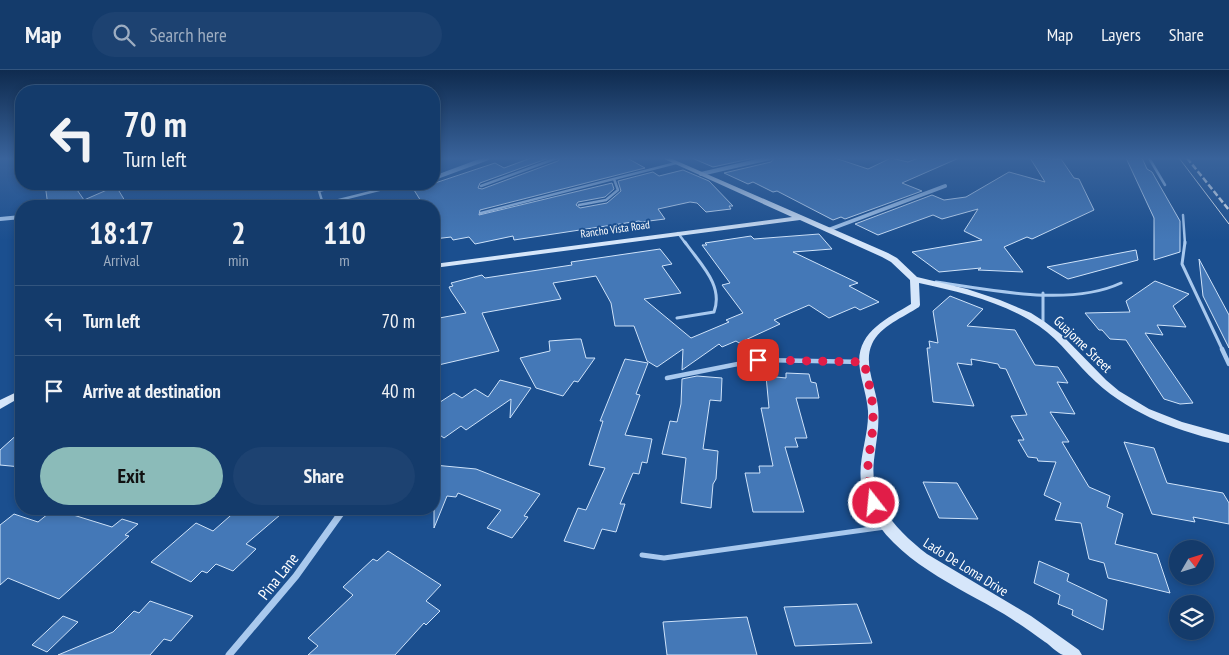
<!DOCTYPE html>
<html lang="en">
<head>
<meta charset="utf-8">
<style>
  :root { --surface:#143b6b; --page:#1d4271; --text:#f1f3f6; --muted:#9dadc1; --line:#33557e; --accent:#8bbbb9 }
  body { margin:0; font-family:"PT Sans Narrow",sans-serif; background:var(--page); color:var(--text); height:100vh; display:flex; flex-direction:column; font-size:19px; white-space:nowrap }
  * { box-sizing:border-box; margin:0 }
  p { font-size:16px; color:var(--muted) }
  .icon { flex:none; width:28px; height:28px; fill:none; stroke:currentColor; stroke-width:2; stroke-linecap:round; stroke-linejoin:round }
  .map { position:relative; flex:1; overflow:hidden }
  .sheet { position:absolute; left:15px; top:130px; width:425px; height:315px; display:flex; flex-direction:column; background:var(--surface); border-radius:20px; box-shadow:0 2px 8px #0003,0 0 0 1px var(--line) }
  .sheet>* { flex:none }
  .top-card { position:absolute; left:15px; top:15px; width:425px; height:105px; border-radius:20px; box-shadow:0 2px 8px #0003,0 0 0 1px var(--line); background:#143b6b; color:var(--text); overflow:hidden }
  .needle { width:32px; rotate:51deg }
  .tools { position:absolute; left:1169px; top:470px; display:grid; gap:10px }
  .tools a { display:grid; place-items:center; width:45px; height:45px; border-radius:50%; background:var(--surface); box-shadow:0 2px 8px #0003,0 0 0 1px var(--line); font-size:25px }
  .pin { position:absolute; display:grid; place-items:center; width:42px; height:42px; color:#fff; margin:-21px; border-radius:10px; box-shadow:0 2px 8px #0006 }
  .me { position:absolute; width:55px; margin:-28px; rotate:344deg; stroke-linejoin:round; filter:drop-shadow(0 0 4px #0008) }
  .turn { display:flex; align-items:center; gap:18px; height:105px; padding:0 25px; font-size:22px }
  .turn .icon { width:65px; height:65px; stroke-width:2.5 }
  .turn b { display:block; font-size:35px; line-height:42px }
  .eta { display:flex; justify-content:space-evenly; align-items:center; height:85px; text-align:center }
  .eta b { font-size:30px; font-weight:800; line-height:35px }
  .primary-button { display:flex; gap:10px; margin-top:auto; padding:10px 25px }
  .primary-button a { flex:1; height:58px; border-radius:30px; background:var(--accent); color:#111; font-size:20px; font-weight:800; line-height:58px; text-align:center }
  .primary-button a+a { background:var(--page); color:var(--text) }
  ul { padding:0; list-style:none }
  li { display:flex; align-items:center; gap:15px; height:70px; padding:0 25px; border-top:1px solid var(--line) }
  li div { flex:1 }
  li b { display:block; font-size:19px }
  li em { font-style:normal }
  header { display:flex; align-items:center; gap:30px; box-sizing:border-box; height:70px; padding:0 25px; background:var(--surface); border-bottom:1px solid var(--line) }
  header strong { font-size:24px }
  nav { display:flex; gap:28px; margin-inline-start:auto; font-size:18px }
  .search { width:350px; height:45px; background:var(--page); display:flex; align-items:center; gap:12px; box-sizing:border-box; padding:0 18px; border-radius:28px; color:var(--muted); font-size:19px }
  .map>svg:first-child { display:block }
  .building { fill:#4478b7; stroke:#cfe3fa }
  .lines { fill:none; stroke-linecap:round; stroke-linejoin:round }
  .lane-far3 { stroke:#a9c9ee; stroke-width:2.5 }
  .lane-far2 { stroke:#a9c9ee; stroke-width:3 }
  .lane-far1 { stroke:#a9c9ee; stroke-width:4.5 }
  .lane { stroke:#a9c9ee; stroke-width:5 }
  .street-far1 { stroke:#a9c9ee; stroke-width:4 }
  .street { stroke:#a9c9ee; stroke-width:7 }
  .secondary { fill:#d6e6fa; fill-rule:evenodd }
  .tram { stroke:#fff; stroke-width:1 }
  .rail { stroke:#fff; stroke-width:2.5; stroke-dasharray:6 2.5; stroke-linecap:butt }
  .route { stroke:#e11d48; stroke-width:9; stroke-dasharray:0 16.2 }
  .labels { text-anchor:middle; stroke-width:4; stroke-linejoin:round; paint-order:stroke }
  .far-street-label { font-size:11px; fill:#fff; stroke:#1b4f8f }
  .street-label { font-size:14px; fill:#fff; stroke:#1b4f8f }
  .near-street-label { font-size:16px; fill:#fff; stroke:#1b4f8f }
</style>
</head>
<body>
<header>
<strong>Map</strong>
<div class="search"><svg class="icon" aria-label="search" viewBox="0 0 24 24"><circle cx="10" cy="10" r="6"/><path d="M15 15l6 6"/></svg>Search here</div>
<nav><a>Map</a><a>Layers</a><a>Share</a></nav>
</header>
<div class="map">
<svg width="1229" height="585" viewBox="0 0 1229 585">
  <rect width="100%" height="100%" fill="#1b4f8f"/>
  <path class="building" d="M531,88H549L480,113L478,118L482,119L558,91L560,88H627L645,98L480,140L479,145L612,113L614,119L605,127L578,132L576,135L580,138L607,133L621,121L618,111L653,102L659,106L683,100L709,111L733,136H729L731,139L706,142L697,133L690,132L658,139L665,149L641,152L639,151L514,170L513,166L475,174L469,167L453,170L451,167L434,169V136H424L414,120L495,93L504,98Z
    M692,88H754L713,97Z
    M774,88H835L868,99L891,88L908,92L918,88H959L902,113L922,121L845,149L841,147L833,150L777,121L773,122L753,112L748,114L724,103L771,92Z
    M1030,88L1061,89L1074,108L1079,109L1094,140L1032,169L1027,167L1004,177L1023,202L978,200L981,198L939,202L912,182L982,170L964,161L978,139L942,149L933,145L878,165L855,154L932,125L944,130L966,127L1009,102L1045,112Z
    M1126,88H1142L1147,99L1152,102L1180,151V182L1154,190V148Z
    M45,114H73L84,130L116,116L128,136H48Z
    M819,164L832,179L793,182L858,213L849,216L879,232L860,240L855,237L829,248L809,235L774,250L780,254L739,273L736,271L722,277L719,274L682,300L683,279L657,297L647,291L634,256H615L611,233L596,206L553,213L561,229L482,243L499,281L434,296V249L466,243L451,221L449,217L453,216L451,213L482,205L485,208L572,195L571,192L660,179L672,194L662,196L681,223L644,229L691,268L729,252L726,250L743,243L722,215L730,213L702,175H707L705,173L751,166L754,169Z
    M1136,180L1138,190L1068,209L1047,197Z
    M1199,189L1229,245V278L1203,226Z
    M1155,211L1189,224L1173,236L1186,257L1157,255L1163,265L1145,263L1193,333L1180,334L1164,329L1126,270L1110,269L1102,260H1099L1085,243L1130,242L1126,231Z
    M950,226L983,239L967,256L1015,260L1035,295L1058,297L1068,313L1057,312L1075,344L1050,342L1069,372H1062L1089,417L1110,426L1107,437L1123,444L1115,474L1157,484L1170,523L1108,508L1104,493L1089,489L1081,453L1055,450L1061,433L1044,425L1056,392L1038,391L1037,388L1028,387L1018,370H1024L1011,346L1027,345L1006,299L1000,298L998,294L971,289L972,295L957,293L974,336L933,332L927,278H930L929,271L938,273L933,241Z
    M576,269H581L586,288H595L578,312L574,311L563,326L536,318L520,288L550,281L549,271Z
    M625,289L648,293L636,324L640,325L625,365L652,369L647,393L642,392L639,404L633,403L620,434H625L616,462L602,459L594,479L564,471L578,438L586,440L605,398L589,395L603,351H600Z
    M786,303L809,304L811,312L816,313L819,328H796L807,368H795L798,377H785L804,442H753L745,403H760L759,396H773L761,338H769L766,306L786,308Z
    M697,306L722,308L721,331L710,330L703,379L718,381L716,409L713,414L711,438L681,433L686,388L662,384L670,351L677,352L681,334L682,309Z
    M500,310L531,318L510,348L511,329L466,360L461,356L444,368L434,361V336L454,323L462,328L475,319L488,327Z
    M21,361V397L0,395V380Z
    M1124,372L1154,378L1167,413L1223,423L1229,433V454L1193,447L1195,452L1152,444Z
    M434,395L476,399L540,424L524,446L528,447L512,468L487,458L501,440L458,423L456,427L447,426L434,458Z
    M923,412L957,413L978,449L939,448Z
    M54,439L112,457L122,449L138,454L125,465L129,466L59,529L8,508L0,515V455L14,444L38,452Z
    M238,439H287L246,474L256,479L233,501L216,494L207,503L202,501L191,512L151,492L196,453L213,461Z
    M388,481L441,515L426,531L440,541L426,555L424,553L395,585H308L318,576L308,568L353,525L343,517L373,489L377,491Z
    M1039,491L1069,504L1067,511L1107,530L1103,560L1072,545L1073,540L1058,534L1060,525L1034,513Z
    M150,531L193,546L171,571L164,569L150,585H58L113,562L134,541L139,543Z
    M857,534L872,573L795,576L784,537Z
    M63,546L78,552L47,582L32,575Z
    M747,547L757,585H667L663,552Z"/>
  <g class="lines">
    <path class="lane-far3" d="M1149,88L1165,115
      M345,114L319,121L323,134L403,114
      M481,116L557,88
      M579,135L606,130L618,120L614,109
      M481,143L676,93
      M1183,145L1185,174
      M678,163L686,174"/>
    <path class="lane-far2" d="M1185,172L1182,194L1223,281
      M936,212C991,220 1070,237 1121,213
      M1043,223V255
      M677,248L714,242C724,215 700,194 685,172"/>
    <path class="lane-far1" d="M1222,279L1229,294
      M667,308L758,290L864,292"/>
    <path class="lane" d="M642,485L664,488L885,457"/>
    <path class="street-far1" d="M701,104L770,88
      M434,108L488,88
      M0,149L21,147
      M828,160L945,116"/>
    <path class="street" d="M229,585L296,506L344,439"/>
    <path class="secondary" d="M662,88H670L888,183L897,188L917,207L967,219L1000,230L1031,243L1045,252L1062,265L1106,310L1119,321L1149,339L1182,352L1229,365V373C1181,362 1133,346 1096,312C1076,294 1061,271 1039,256C1004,232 960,222 919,213L920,235L919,237C904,247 880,256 872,274C863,293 876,317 878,337C880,355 876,372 874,390C869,432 896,460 927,484L1031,546L1079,580L1082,585C1076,585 1068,585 1063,585C1057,583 1050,575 1045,572C1031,562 1018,553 1004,544C952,513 871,481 861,412C858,388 869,365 868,341C867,327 862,313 860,300C854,263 885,250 911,234L910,210L891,192L882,187L800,150L434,198V194L792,147Z
      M21,320V327L0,339V330Z"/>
    <path class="tram" d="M1179,88L1229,154"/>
    <path class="rail" d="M1187,88L1229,140"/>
  </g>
  <linearGradient id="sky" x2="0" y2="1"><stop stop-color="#0f2b4f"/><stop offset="0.52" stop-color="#39639b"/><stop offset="1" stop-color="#39639b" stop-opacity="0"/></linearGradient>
  <rect width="1229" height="170" fill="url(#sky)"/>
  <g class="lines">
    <path class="route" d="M758,290L864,292C868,310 873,327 873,345C874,378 860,400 874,433"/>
  </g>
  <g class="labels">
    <g class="far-street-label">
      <text transform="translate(615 159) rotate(-8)" y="4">Rancho Vista Road</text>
    </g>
    <g class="street-label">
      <text transform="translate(1083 274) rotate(44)" y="5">Guajome Street</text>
      <text transform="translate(966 497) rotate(32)" y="5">Lado De Loma Drive</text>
    </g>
    <g class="near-street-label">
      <text transform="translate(278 506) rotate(-52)" y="6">Pina Lane</text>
    </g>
  </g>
</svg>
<div class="tools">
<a><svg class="needle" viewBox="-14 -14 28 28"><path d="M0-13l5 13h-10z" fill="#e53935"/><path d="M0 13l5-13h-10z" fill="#9dadc1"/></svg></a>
<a><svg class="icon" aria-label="layers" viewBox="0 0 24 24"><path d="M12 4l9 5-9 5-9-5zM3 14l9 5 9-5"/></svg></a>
</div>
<div class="pin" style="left:758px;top:290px;background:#d93025"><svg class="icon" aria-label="arrive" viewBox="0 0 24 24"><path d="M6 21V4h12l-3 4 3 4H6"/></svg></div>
<svg class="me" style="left:874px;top:433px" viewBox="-20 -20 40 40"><circle r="17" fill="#e11d48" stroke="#fff" stroke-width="3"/><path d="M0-11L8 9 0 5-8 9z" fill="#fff"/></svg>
<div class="top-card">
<div class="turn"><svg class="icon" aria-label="left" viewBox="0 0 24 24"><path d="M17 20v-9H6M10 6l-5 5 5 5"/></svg><div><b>70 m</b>Turn left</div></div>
</div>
<section class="sheet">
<div class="eta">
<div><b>18:17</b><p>Arrival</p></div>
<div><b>2</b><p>min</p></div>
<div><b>110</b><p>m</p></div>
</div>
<ul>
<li><svg class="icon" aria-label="left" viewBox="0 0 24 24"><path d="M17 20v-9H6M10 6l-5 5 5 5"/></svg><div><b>Turn left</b></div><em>70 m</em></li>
<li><svg class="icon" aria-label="arrive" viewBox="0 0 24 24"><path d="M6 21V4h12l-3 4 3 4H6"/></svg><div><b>Arrive at destination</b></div><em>40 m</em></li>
</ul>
<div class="primary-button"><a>Exit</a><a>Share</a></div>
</section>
</div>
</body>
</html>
